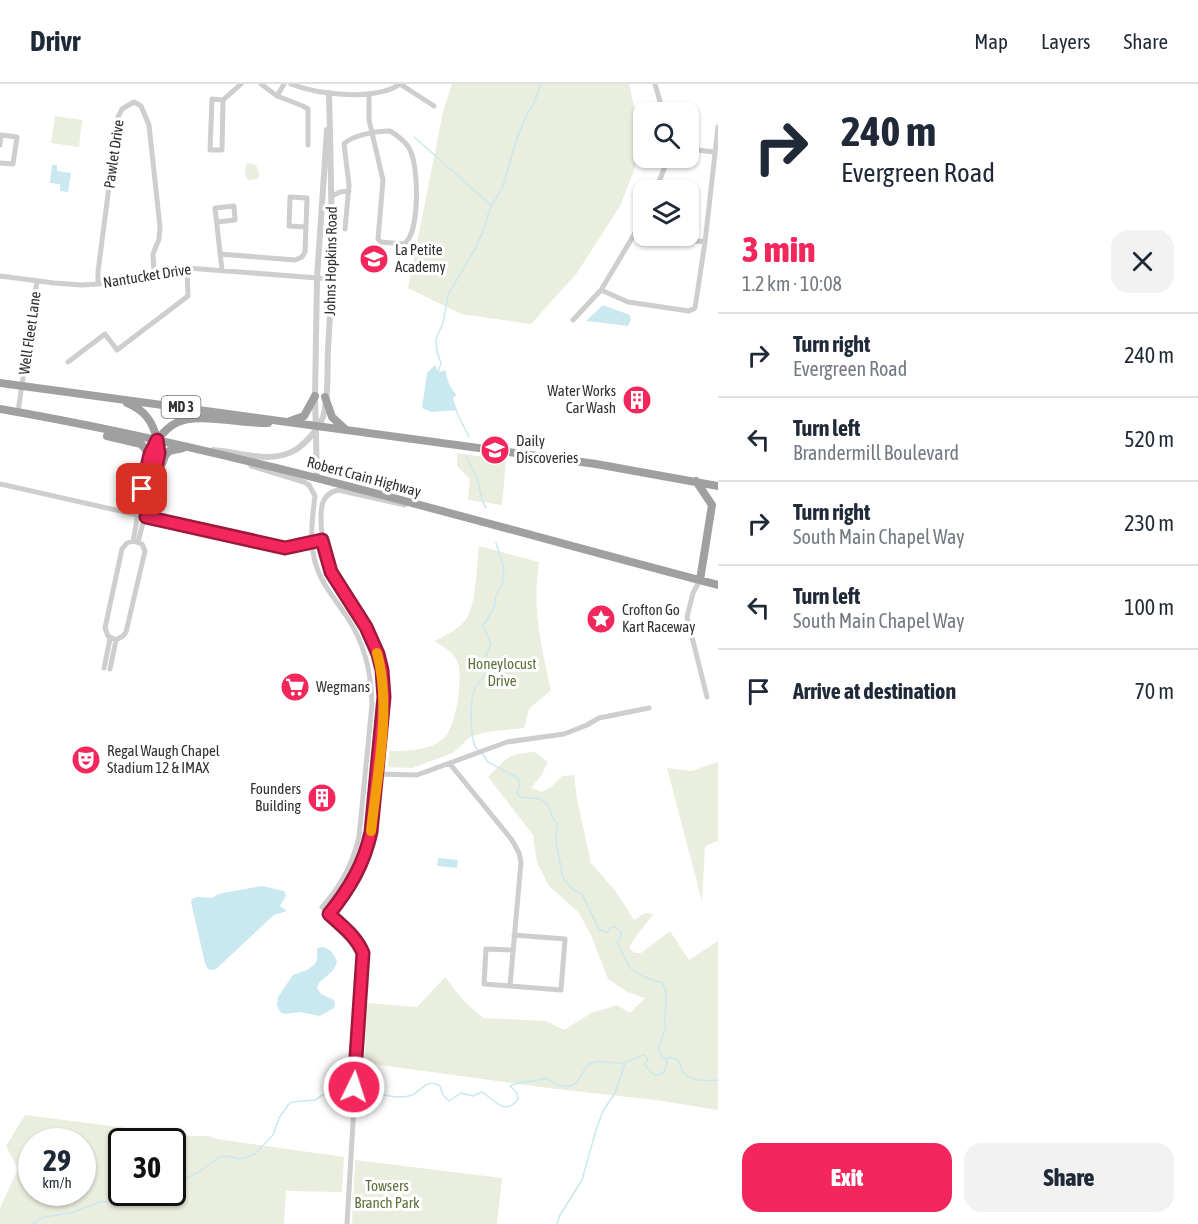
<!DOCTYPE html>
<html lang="en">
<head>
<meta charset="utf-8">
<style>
  :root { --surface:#fff; --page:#f2f2f3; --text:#1f2937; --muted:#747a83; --line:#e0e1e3; --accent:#f3275c }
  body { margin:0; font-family:"Asap Condensed",sans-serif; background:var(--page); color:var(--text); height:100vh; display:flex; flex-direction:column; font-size:22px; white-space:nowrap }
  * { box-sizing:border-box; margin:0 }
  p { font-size:20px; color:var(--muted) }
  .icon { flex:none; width:33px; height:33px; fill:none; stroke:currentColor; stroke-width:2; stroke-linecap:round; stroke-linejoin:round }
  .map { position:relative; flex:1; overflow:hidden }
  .details { display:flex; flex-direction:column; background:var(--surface); width:480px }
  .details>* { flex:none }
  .hud { background:#fff; color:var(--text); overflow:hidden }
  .tools { position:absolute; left:633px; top:18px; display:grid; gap:12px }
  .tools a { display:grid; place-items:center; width:66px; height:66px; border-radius:12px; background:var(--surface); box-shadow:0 2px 4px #0004; font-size:30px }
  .speed { position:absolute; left:18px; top:1044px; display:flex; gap:12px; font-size:30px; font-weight:700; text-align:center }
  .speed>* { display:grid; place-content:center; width:78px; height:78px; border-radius:50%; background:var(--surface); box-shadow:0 2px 4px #0004; line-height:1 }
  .speed small { font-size:15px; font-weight:400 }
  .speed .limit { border:3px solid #111; border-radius:9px; background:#fff; color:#111 }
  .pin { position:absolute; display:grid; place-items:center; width:51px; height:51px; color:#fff; margin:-26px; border-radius:12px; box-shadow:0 3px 9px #0006 }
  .me { position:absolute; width:66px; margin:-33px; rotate:4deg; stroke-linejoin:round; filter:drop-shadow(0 0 4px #0008) }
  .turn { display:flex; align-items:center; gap:21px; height:126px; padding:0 24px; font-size:27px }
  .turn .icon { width:78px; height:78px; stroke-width:2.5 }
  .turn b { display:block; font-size:42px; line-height:51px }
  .round { display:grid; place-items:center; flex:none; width:63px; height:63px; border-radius:18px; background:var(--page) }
  .overview { display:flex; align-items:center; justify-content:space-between; height:102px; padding:0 24px }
  h1 { font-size:36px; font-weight:800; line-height:45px; color:var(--accent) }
  .cta { display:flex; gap:12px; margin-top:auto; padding:12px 24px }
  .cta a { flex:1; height:69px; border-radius:18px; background:var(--accent); color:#fff; font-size:24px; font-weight:800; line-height:69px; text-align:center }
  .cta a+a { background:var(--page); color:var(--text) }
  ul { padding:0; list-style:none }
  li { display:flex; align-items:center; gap:18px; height:84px; padding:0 24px; border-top:2px solid var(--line) }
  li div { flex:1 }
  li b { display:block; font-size:22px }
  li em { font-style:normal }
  header { display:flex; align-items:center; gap:36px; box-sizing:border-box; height:84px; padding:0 30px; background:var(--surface); border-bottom:2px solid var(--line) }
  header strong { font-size:28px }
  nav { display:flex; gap:33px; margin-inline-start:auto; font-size:21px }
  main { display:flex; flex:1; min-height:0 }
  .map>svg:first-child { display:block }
  .green { fill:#eaeede; fill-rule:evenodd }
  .water { fill:#c9e8ef }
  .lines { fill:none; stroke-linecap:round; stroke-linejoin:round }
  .stream { stroke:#c9e8ef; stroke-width:1.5 }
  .minor { stroke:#cecece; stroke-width:5 }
  .tertiary { stroke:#cecece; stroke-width:6 }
  .trunk { stroke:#a0a0a0; stroke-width:8 }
  .route-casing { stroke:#9e193c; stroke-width:15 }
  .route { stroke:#f3275c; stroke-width:10 }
  .slow { stroke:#f59e0b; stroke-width:10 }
  .labels { text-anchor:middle; stroke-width:6; stroke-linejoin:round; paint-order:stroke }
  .shield { fill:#fff; stroke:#6f6f6f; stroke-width:1.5 }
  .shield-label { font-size:14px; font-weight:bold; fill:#313131 }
  .street-label { font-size:15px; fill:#313131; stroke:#fff }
  .poi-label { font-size:15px; fill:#313131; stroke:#fff; text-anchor:start }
  .park-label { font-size:15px; fill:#5e713a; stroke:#fff }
</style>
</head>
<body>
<header>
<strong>Drivr</strong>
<nav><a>Map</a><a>Layers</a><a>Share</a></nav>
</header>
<main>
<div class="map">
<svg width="718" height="1140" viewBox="0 0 718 1140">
  <rect width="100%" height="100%" fill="#fff"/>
  <path class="green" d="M452,0H629L640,48L637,79L620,122L577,189L531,240L461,230L408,204L443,28Z
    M55,32L82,36L79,63L51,59Z
    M250,79L256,81L259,89L258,95L248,96L245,91L246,81Z
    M457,369L506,376L502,421L468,416L470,395L457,382Z
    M479,462L539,478C532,523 541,562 551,606L529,625L524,644L486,648L470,653L453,669L412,684L388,683L389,667C407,667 428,667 443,655C456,645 463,594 458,579C454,568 444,563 434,557C446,551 462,544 468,532C476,517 477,480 479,462Z
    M535,668L548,678L542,690L531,704L542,708L551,703L562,692L574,691L577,715L591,779L616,808L634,836L645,829L654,830L636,852L629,864L635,869H641L670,847L689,876L718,857V1026L663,1017L548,1004L365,979L366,919L417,923L445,893L463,916L483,934L546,937L564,946L591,929L617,921L630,929L645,914L627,908L608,895L592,853L579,829L549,802L537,779L533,751L488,693C506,675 508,669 535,668Z
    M718,678V757L705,762L702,818L667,684L691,687Z
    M25,1031L190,1052H209L217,1055L344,1073L342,1108L286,1107L284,1140H0V1124L18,1085L6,1062ZM32,1058H82V1108H32ZM122,1058H172V1108H122Z
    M355,1076L502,1094L497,1140H352Z"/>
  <path class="water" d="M52,81H57V87L71,89L68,108L60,107V100L50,99Z
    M603,221L630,231L631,236L628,242L586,237Z
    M435,281L438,287L440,288L445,286L449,300L456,311L453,315L457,326L431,328L422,324L427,289Z
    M438,774L458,776L457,784L437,782Z
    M262,802L284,807L286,812L280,822L287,827L274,831L216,885L211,886L208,885L205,879L191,818L192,815L197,813L212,814L218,810Z
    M320,863C330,863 334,870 337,878C332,894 320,892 317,904L321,910L334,916L335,921L334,924L320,932L300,928L285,930L280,928L277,921L278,913L293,891L307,886L315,880L317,876V865Z"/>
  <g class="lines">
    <path class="stream" d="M414,53L492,122
      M438,289L441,279L437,268L436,255L443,239L448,211L476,163L485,143L489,127L503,102L518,51L528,28L533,22L541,0
      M455,325L469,353
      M467,371C468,382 474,385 477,395C481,406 479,412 486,424
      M478,666C469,658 470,619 474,607C477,599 484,594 487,587L485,575L491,559L483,542L494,524L496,511L502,500L504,484L496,459
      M482,669L488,678L518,694L520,702L517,709L520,713L541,715L549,722L553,735L557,739L556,758L563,794L572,805L582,810L599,845L607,849L611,843H615L621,848V852L617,858L629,883L644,893L663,899C668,911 666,920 665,932C664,937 667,941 665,946C662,956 655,963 662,973L667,975
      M360,1005C375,1008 397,1017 412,1011C423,1006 426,994 440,1002L443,1011L449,1017L461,1009L473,1012L482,1008C494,1015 505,1033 518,1015L517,1009L510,1002C521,996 533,999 545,994C551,996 555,1001 562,1002C583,1006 580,981 594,978C602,976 613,980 622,979C630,978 637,973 644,971L648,975L645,980C653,996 667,994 667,975L670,973L678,976C681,980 680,986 684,989C693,998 707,997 718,996
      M172,1101L199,1088L218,1074L226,1072L239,1075L254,1071L273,1051L279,1034L288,1021L292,1018L315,1016L334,1004L340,1003L349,1005
      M33,1140L44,1133L71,1129L100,1118L136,1115L156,1108
      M557,1140L560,1131L582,1096L596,1046L603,1027L615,1009L625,979"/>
    <path class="minor" d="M261,0L277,12L303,22L308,25V61
      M291,0C318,11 376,17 400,0
      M400,0L434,22
      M655,0L663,28
      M277,12L284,0
      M223,16L212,15L210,66H222L223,16L241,0
      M0,61L1,51L17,53L13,80L0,79
      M688,65L714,68
      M656,106L668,74
      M332,112L340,108L349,107
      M217,138L235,136L234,122L215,124L222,186
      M345,145L349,101L344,60C352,51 377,47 390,47C397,51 407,59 410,66C419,83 420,150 404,160L381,158L378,155L383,96L369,36V10
      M657,152L705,158
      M220,170L295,176L302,173L305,168L307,114L290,113L289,142L306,143
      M0,192L54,199L82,201L98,200L187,184L331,195
      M98,200V188L118,33L122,25L134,18L141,22L149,41L160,143L159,155L153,170L154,189
      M601,206L628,218L689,227L695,224L705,158L718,43
      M573,236L601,206L644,134
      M68,278L105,250L117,266L188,212L187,184
      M18,328L37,197
      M251,382L304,398L309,401L315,412C312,435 309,459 316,481C322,501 336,516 347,533C365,560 371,588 372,620L359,753C352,781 341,802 322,823C337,837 355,850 363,869L347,1140
      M155,390L159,369L157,356
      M0,400L285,464L322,456
      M133,457L142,460L145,467L126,548L123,552L116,556L108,552L105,544L122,465L127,459Z
      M133,457C140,424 142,389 156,358
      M138,458L151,408
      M700,496L693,509L687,533L707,613
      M104,584L110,555
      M110,585L116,556
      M450,680L512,756L519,769L521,778L510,902L484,900L486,865L513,866
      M378,690L417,691L507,658L564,650L587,641L599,634L649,624
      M329,830C345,811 359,792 366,768C372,749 373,729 375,710C380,673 388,623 382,587C379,572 374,558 367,544C361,533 354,524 346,514C329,490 321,463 321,433C321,420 323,410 338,406L405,421
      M510,902L561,906L565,855L514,851"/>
    <path class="tertiary" d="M213,366C240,368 272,381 297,365C307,358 319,344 323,333C329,312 327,286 328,265C334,180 331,94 329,9
      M317,394L315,312L317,194L327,46"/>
    <path class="trunk" d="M0,299L596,380L718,402
      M325,313L332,333L345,345
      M127,319C145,326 153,338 157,356
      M0,325C243,367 480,439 718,501
      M290,337L304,332L315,312
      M107,352L141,360L150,370
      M157,356C162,350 167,344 174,340C195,327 241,340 268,339
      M696,397L712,421L700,496
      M151,409L165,372L169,367L183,364"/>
  </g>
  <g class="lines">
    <g class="route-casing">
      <path id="route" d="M142,405L150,370L157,356L159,369L146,433L285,464L322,456L331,488L366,543L378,570L382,586L384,613L371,748C364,780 350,804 329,830C342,842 356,852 363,869L354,1003"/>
    </g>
    <use href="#route" class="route"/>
    <path class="slow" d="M371,747C377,692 392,623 377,569"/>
  </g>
  <defs>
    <g id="school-disc" transform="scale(1.5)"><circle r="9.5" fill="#f3275c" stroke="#fff"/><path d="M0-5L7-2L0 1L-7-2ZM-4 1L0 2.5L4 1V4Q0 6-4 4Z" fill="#fff"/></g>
    <g id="building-disc" transform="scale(1.5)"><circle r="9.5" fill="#f3275c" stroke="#fff"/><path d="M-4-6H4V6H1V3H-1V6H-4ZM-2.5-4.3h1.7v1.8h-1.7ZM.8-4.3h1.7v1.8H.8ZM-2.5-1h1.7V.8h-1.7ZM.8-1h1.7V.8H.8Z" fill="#fff"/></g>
    <g id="sight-disc" transform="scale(1.5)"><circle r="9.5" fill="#f3275c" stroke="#fff"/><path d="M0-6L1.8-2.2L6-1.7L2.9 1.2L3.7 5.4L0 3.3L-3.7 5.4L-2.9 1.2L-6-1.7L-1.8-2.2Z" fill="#fff"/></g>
    <g id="supermarket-disc" transform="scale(1.5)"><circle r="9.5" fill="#f3275c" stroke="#fff"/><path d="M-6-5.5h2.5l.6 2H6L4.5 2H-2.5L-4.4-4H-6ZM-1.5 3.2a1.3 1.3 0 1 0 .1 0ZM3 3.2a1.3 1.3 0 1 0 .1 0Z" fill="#fff"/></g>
    <g id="theatre-disc" transform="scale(1.5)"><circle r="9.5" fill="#f3275c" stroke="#fff"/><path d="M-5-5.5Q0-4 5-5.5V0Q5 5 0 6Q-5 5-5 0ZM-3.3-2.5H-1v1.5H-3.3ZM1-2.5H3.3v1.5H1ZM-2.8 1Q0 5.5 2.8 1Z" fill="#fff"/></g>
  </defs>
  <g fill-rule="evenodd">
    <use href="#school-disc" x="374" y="175"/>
    <use href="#building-disc" x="637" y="316"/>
    <use href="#school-disc" x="495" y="366"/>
    <use href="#sight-disc" x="601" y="535"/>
    <use href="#supermarket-disc" x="295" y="603"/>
    <use href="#theatre-disc" x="86" y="676"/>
    <use href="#building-disc" x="322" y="714"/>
  </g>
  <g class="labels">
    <rect class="shield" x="161.5" y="312" width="39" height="22" rx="4.5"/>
    <g class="shield-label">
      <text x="181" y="328">MD 3</text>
    </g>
    <g class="street-label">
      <text transform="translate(114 70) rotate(-82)" y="5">Pawlet Drive</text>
      <text transform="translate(331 177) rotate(-89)" y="5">Johns Hopkins Road</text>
      <text transform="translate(147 192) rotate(-9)" y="5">Nantucket Drive</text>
      <text transform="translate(30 249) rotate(-82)" y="5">Well Fleet Lane</text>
      <text transform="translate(364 393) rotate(15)" y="5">Robert Crain Highway</text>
    </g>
    <g class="poi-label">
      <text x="395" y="171">La Petite<tspan x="395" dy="17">Academy</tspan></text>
      <text x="616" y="312" text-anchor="end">Water Works<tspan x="616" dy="17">Car Wash</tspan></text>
      <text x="516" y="362">Daily<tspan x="516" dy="17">Discoveries</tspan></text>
      <text x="622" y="531">Crofton Go<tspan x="622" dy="17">Kart Raceway</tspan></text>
      <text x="316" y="608">Wegmans</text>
      <text x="107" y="672">Regal Waugh Chapel<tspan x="107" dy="17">Stadium 12 &amp; IMAX</tspan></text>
      <text x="301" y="710" text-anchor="end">Founders<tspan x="301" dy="17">Building</tspan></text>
    </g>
    <g class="park-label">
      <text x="502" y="585">Honeylocust<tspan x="502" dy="17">Drive</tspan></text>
      <text x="387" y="1107">Towsers<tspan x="387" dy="17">Branch Park</tspan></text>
    </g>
  </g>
</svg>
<div class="tools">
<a><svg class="icon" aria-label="search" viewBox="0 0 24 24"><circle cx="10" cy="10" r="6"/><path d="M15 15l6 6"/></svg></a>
<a><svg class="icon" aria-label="layers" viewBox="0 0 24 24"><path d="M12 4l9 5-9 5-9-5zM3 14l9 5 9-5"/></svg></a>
</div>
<div class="speed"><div>29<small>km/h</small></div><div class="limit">30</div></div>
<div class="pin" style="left:142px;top:405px;background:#d93025"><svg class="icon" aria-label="arrive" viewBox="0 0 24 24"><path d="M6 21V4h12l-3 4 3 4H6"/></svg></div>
<svg class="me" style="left:354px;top:1003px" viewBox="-20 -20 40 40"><circle r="17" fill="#f3275c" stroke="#fff" stroke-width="3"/><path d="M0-11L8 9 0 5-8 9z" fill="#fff"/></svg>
</div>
<section class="details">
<div class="hud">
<div class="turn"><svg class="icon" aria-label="right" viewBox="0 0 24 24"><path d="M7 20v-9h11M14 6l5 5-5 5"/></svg><div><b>240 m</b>Evergreen Road</div></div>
</div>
<div class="overview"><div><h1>3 min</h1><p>1.2 km · 10:08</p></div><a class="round"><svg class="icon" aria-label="close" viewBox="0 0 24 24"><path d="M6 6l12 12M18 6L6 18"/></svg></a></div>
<ul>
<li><svg class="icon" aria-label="right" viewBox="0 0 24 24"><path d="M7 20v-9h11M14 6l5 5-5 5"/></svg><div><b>Turn right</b><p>Evergreen Road</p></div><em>240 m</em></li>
<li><svg class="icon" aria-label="left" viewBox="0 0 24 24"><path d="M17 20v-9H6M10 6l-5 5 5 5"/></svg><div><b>Turn left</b><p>Brandermill Boulevard</p></div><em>520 m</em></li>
<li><svg class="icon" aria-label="right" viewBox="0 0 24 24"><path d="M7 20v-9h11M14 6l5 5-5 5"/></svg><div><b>Turn right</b><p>South Main Chapel Way</p></div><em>230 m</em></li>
<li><svg class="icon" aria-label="left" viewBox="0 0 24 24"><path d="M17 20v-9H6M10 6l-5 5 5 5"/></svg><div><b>Turn left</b><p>South Main Chapel Way</p></div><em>100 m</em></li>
<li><svg class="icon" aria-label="arrive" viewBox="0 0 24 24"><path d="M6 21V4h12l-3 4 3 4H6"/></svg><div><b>Arrive at destination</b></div><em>70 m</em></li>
</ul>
<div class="cta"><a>Exit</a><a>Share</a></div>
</section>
</main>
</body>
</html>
